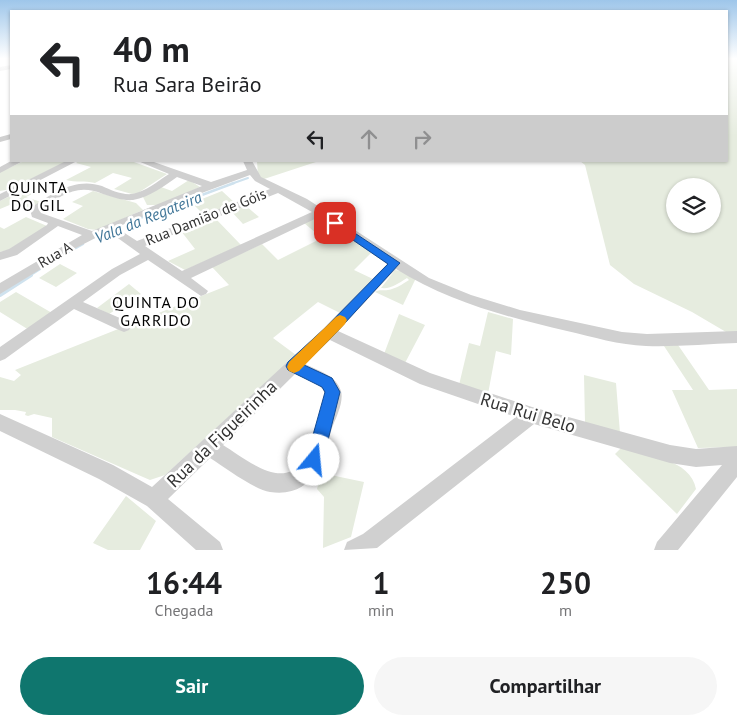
<!DOCTYPE html>
<html lang="pt">
<head>
<meta charset="utf-8">
<style>
  :root { --surface:#fff; --page:#f6f6f6; --text:#202124; --muted:#757577; --accent:#0f766e }
  body { margin:0; font-family:"PT Sans",sans-serif; background:var(--page); color:var(--text); height:100vh; display:flex; flex-direction:column; font-size:19px; white-space:nowrap }
  * { box-sizing:border-box; margin:0 }
  p { font-size:16px; color:var(--muted) }
  .icon { flex:none; width:28px; height:28px; fill:none; stroke:currentColor; stroke-width:2; stroke-linecap:round; stroke-linejoin:round }
  .map { position:relative; height:550px; overflow:hidden }
  .drawer { display:flex; flex-direction:column; background:var(--surface); flex:1 }
  .drawer>* { flex:none }
  .banner { position:absolute; left:10px; top:10px; width:718px; height:152px; border-radius:0px; box-shadow:0 1px 4px #0004; background:#fff; color:var(--text); overflow:hidden }
  .buttons { position:absolute; left:666px; top:178px; display:grid; gap:10px }
  .buttons a { display:grid; place-items:center; width:55px; height:55px; border-radius:50%; background:var(--surface); box-shadow:0 1px 4px #0004; font-size:25px }
  .pin { position:absolute; display:grid; place-items:center; width:42px; height:42px; color:#fff; margin:-21px; border-radius:10px; box-shadow:0 2px 8px #0006 }
  .me { position:absolute; width:55px; margin:-28px; rotate:17deg; stroke-linejoin:round; filter:drop-shadow(0 0 4px #0008) }
  .turn { display:flex; align-items:center; gap:18px; height:105px; padding:0 20px; font-size:22px }
  .turn .icon { width:65px; height:65px; stroke-width:2.5 }
  .turn b { display:block; font-size:35px; line-height:42px }
  .lanes { display:flex; align-items:center; height:48px; padding:0 20px; background:#0003; justify-content:center; gap:25px; direction:ltr }
  .lanes .off { opacity:.35 }
  .eta { display:flex; justify-content:space-evenly; align-items:center; height:85px; text-align:center }
  .eta b { font-size:30px; font-weight:700; line-height:35px }
  .cta { display:flex; gap:10px; margin-top:auto; padding:10px 20px }
  .cta a { flex:1; height:58px; border-radius:30px; background:var(--accent); color:#fff; font-size:20px; font-weight:700; line-height:58px; text-align:center }
  .cta a+a { background:var(--page); color:var(--text) }
  .map>svg:first-child { display:block }
  .green { fill:#e6ecdf; fill-rule:evenodd }
  .lines { fill:none; stroke-linecap:round; stroke-linejoin:round }
  .stream-far2 { stroke:#cfe2ee; stroke-width:2 }
  .stream-far1 { stroke:#cfe2ee; stroke-width:2.5 }
  .stream { stroke:#cfe2ee; stroke-width:4 }
  .minor { fill:#d0d0d0; fill-rule:evenodd }
  .route { fill:#1a73e8; stroke:#114b97 }
  .slow { fill:#f59e0b }
  .labels { text-anchor:middle; stroke-width:5; stroke-linejoin:round; paint-order:stroke }
  .street-label { font-size:15px; fill:#333; stroke:#fff }
  .neighbourhood-label { font-size:16px; letter-spacing:1px; fill:#000; stroke:#fff }
  .water-label { font-size:16px; font-style:italic; fill:#3f7597; stroke:#fff }
  .near-street-label { font-size:18px; fill:#333; stroke:#fff }
</style>
</head>
<body>
<div class="map">
<svg width="737" height="550" viewBox="0 0 737 550">
  <rect width="100%" height="100%" fill="#fff"/>
  <path class="green" d="M726,59H737V332H726L692,312L634,284L610,265L585,165L580,161H726ZM675,186H712V224H675Z
    M24,161H68L11,189L0,191V172Z
    M79,161H131L167,174L138,193L132,194L114,189L132,178L113,173L95,183C84,180 76,183 66,180L91,167L76,163Z
    M257,161H319L261,180L258,177Z
    M189,180L200,187L158,205H147L143,197L161,187L172,191Z
    M22,190L32,194L26,197L41,202L28,210L12,204L0,209V201Z
    M93,191L136,203L143,210L97,230L88,229L63,219L83,206L72,202Z
    M222,191L235,203L204,215L192,203Z
    M245,205L259,217L243,224L231,211Z
    M26,217L47,226L8,250L0,252V227L4,229Z
    M215,218L241,245L185,270L168,261L195,249L181,231Z
    M313,219L323,220L372,252L354,270L373,279L340,313L318,302L273,338L296,355L165,475L150,480L143,477L52,437V418L34,414L28,416L25,415L26,412L15,410H0V377L14,381L21,375L15,370L229,285L212,267L262,244L278,260L322,238L304,223Z
    M60,264L77,273L56,287L39,278Z
    M395,270L401,271L416,278L403,305L375,292C380,289 383,291 388,290C395,289 403,284 409,280L407,278C397,284 392,289 381,288Z
    M129,284L141,294L109,314L97,308Z
    M16,292L52,313L29,330L0,312V302Z
    M488,312L513,319L511,355L496,351L488,394L459,385L469,343L480,346Z
    M399,314L425,325L405,363L384,354Z
    M678,345L709,390L737,389V447L698,448L672,390H693L664,346Z
    M584,375L616,383L620,433L585,423Z
    M621,448C646,455 691,459 696,489L677,514L615,454Z
    M321,473L364,482L351,537L323,548L324,497L317,489Z
    M126,496L156,521L140,550H108L93,543Z"/>
  <g class="lines">
    <path class="stream-far2" d="M231,184L248,178"/>
    <path class="stream-far1" d="M132,221L234,183
      M67,253L83,244
      M29,276L40,269"/>
    <path class="stream" d="M0,295L31,275"/>
    <path class="minor" d="M11,65V69L0,71V67Z
      M11,134V139L0,142V137Z
      M11,161H23L0,173V167Z
      M66,161H77L0,201V194Z
      M138,161H151L211,182L247,170L243,161H252L261,177L307,199L429,278L471,295L520,310L622,332L647,334L737,331V343C707,344 676,347 646,346C619,345 593,337 567,331C507,317 449,302 396,269L338,331L430,373L532,407L670,445L696,449L737,446V477L678,550H654L657,542L722,465L696,467L670,463L534,424L377,548L344,550L347,542L363,534L516,417L420,384L330,340L305,364C319,371 336,375 341,391C344,402 336,418 332,428C322,461 315,498 270,492C255,490 224,467 210,458L168,499L220,542L223,550H196L147,506L99,479L0,431V414L113,465L152,487L323,329L387,264L319,217L191,278L208,291L206,294L201,296L148,260L120,275L83,302L129,322L131,326L129,330L124,332L119,330L74,309L5,359L0,361V347L112,269L140,254L115,236L113,234L115,232H123L137,241L270,189L255,181L250,175L175,203L115,228L72,250L0,294V283L82,235L58,226L17,255L0,260V252L9,249L47,225L48,223L32,217L30,210L31,208C52,193 76,177 102,186C111,190 121,195 132,194C145,192 158,181 169,174ZM177,177L202,186L92,231L41,213L40,211C61,195 77,183 103,194C112,197 123,201 133,200C150,197 164,186 177,177ZM278,193L312,212L182,271L145,246ZM295,374C303,378 321,383 324,392C328,402 318,419 315,428C311,440 309,454 300,464C280,489 243,457 223,445Z"/>
  </g>
  <linearGradient id="sky" x2="0" y2="1"><stop stop-color="#9ec6ea"/><stop offset="0.43" stop-color="#fff"/><stop offset="1" stop-color="#fff" stop-opacity="0"/></linearGradient>
  <rect width="737" height="136" fill="url(#sky)"/>
  <path class="route" d="M335,220L400,263L333,336L304,365L332,378L340,392L323,460L320,466L314,468L308,466L306,460L325,392L322,387L288,370L286,366L288,362L324,329L388,264L331,225L330,223Z"/>
  <path class="slow" d="M340,315L345,317L347,320L345,324L299,371L294,373L289,371L287,367L289,362L336,317Z"/>
  <g class="labels">
    <g class="street-label">
      <text transform="translate(206 217) rotate(-22)" y="5">Rua Damião de Góis</text>
      <text transform="translate(55 255) rotate(-30)" y="5">Rua A</text>
    </g>
    <g class="neighbourhood-label">
      <text x="38" y="193">QUINTA<tspan x="38" dy="18">DO GIL</tspan></text>
      <text x="156" y="308">QUINTA DO<tspan x="156" dy="18">GARRIDO</tspan></text>
    </g>
    <g class="water-label">
      <text transform="translate(148 217) rotate(-22)" y="6">Vala da Regateira</text>
    </g>
    <g class="near-street-label">
      <text transform="translate(528 413) rotate(17)" y="6">Rua Rui Belo</text>
      <text transform="translate(222 434) rotate(-44)" y="6">Rua da Figueirinha</text>
    </g>
  </g>
</svg>
<div class="buttons">
<a><svg class="icon" aria-label="layers" viewBox="0 0 24 24"><path d="M12 4l9 5-9 5-9-5zM3 14l9 5 9-5"/></svg></a>
</div>
<div class="pin" style="left:335px;top:223px;background:#d93025"><svg class="icon" aria-label="arrive" viewBox="0 0 24 24"><path d="M6 21V4h12l-3 4 3 4H6"/></svg></div>
<svg class="me" style="left:314px;top:460px" viewBox="-20 -20 40 40"><circle r="19" fill="#fff"/><path d="M0-13L10 11 0 6-10 11z" fill="#1a73e8"/></svg>
<div class="banner">
<div class="turn"><svg class="icon" aria-label="left" viewBox="0 0 24 24"><path d="M17 20v-9H6M10 6l-5 5 5 5"/></svg><div><b>40 m</b>Rua Sara Beirão</div></div>
<div class="lanes"><svg class="icon" aria-label="left" viewBox="0 0 24 24"><path d="M17 20v-9H6M10 6l-5 5 5 5"/></svg><svg class="icon off" aria-label="ahead" viewBox="0 0 24 24"><path d="M12 20V5M6 11l6-6 6 6"/></svg><svg class="icon off" aria-label="right" viewBox="0 0 24 24"><path d="M7 20v-9h11M14 6l5 5-5 5"/></svg></div>
</div>
</div>
<section class="drawer">
<div class="eta">
<div><b>16:44</b><p>Chegada</p></div>
<div><b>1</b><p>min</p></div>
<div><b>250</b><p>m</p></div>
</div>
<div class="cta"><a>Sair</a><a>Compartilhar</a></div>
</section>
</body>
</html>
